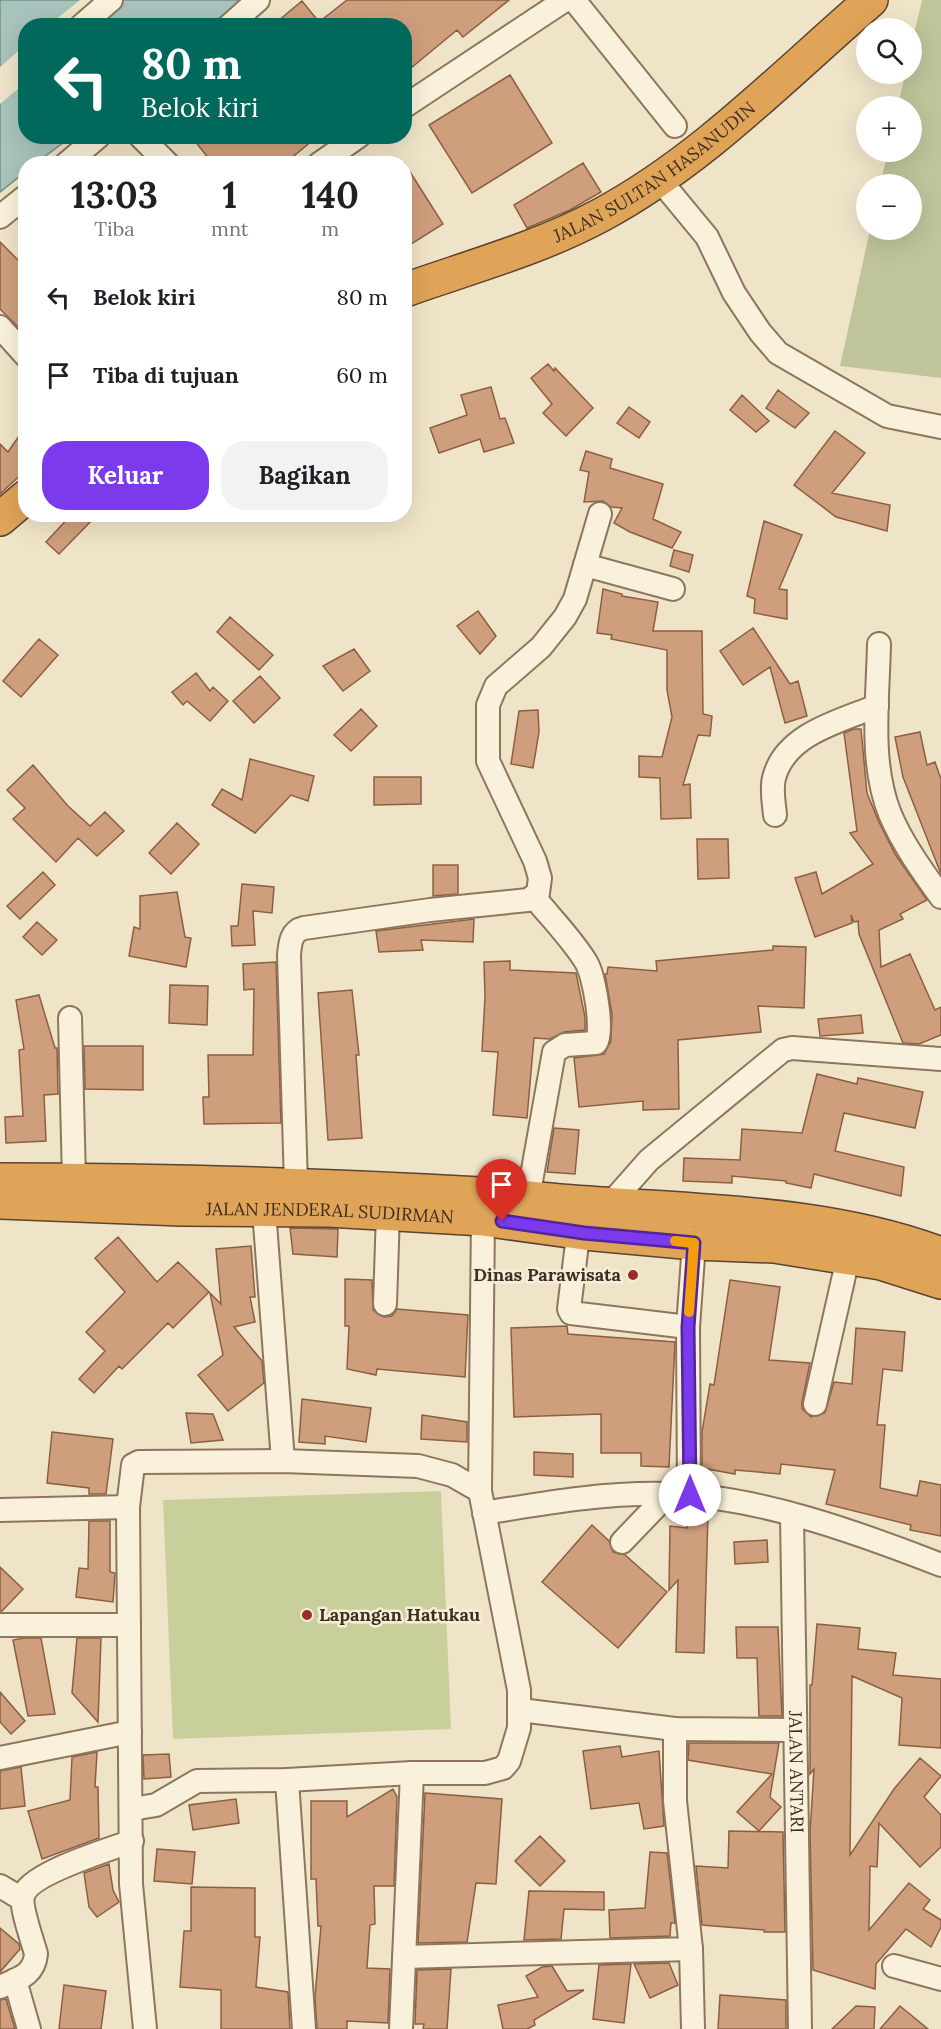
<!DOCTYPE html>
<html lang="id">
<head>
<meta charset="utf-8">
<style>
  :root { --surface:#fff; --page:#f2f2f2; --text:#202124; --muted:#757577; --accent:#7c3aed }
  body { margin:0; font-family:Lora,serif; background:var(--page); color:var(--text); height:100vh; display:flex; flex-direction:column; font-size:22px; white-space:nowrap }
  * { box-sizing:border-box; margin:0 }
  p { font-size:20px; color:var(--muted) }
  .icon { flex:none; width:33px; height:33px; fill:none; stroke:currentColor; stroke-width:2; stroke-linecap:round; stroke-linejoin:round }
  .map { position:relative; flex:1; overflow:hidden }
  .drawer { position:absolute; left:18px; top:156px; width:394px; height:366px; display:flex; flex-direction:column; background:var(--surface); border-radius:24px; box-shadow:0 6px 24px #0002 }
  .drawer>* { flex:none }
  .banner { position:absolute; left:18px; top:18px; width:394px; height:126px; border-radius:24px; box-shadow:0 6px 24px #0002; background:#00695c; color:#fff; overflow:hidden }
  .controls { position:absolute; left:856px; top:18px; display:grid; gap:12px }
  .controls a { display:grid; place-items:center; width:66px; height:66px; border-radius:50%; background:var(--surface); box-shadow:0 6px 24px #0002; font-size:30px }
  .pin { position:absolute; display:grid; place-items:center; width:51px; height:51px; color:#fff; margin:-62px -26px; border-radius:50% 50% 50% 0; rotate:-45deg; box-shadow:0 0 6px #0007 }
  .pin .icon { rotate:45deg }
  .me { position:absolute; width:66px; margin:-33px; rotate:0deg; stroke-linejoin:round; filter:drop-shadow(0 0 4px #0008) }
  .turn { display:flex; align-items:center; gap:21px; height:126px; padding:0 24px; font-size:27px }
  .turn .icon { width:78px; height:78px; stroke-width:2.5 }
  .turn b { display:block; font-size:42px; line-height:51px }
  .eta { display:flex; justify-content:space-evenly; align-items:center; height:102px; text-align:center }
  .eta b { font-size:36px; font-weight:700; line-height:42px }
  .action { display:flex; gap:12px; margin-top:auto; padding:12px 24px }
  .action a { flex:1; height:69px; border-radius:24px; background:var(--accent); color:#fff; font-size:24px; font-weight:700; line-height:69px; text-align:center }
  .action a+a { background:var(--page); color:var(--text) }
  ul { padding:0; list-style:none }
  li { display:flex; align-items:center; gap:18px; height:78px; padding:0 24px }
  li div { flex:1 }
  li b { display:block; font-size:22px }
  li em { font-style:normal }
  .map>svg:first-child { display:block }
  .green { fill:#c9cf9b }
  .cemetery { fill:#bfc49a }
  .water { fill:#a9c4bc; stroke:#6f938a; stroke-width:1.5 }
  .pier { fill:#f0e4c8 }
  .building { fill:#cf9f7d; stroke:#8d5f41; stroke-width:1.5 }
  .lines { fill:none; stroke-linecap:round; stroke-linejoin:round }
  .minor-casing { stroke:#8d765c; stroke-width:26 }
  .highway-casing { stroke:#5b4430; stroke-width:36 }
  .minor { stroke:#faf1dc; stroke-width:22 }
  .highway { stroke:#e0a458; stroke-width:33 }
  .route-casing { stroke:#51269a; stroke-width:15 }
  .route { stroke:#7c3aed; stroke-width:10 }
  .slow { stroke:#f59e0b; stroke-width:10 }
  .poi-dot { fill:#9e2a2b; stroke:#f7eed8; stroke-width:2 }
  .labels { text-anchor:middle; stroke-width:5; stroke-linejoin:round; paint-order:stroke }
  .street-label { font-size:18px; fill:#3d2e20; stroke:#f7eed8 }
  .poi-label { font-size:18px; font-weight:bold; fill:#3d2e20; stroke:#f7eed8; text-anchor:end }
</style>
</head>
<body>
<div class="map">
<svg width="941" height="2029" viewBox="0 0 941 2029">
  <rect width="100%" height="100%" fill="#f0e4c8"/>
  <path class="green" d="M441,1491L451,1729L173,1739L163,1500Z"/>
  <path class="cemetery" d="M922,0H941V378L840,366L870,230H912V184H880L888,152H912V106H898L905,74H912V43Z"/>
  <path class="water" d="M0,0H242L210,25L26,26V136L71,137L36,163L26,164L25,172L0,192Z"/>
  <path class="pier" d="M80,0H123L92,26L49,25Z
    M25,45V83L0,104V67Z"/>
  <path class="building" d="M347,0H509L463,37L457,30L405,73V26H272L302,1L319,22Z
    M510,75L552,143L472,193L429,125Z
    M191,136H318L284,164H213Z
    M583,163L601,192L570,210L527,228L514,205Z
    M405,164L443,224L405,248Z
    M0,242L26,268V335L0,309Z
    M548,364L554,371L555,368L593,408L566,436L543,413L552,404L531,378Z
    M491,387L500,419L505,418L514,443L484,452L480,439L439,453L430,428L467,415L461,395Z
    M778,390L809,413L795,428L766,408Z
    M742,395L769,421L756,432L730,410Z
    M629,407L650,422L639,438L617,423Z
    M26,426V470L0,494V444L8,452Z
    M835,431L865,453L832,493L890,505L887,531L836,517L794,485Z
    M586,451L612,459L610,468L663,484L653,519L681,532L672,548L630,532L614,523L622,508L611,507L603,501L584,502L589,472L580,470Z
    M72,514H98L59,554L46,542Z
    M764,521L802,535L779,589L787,590V619L754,613L755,599L747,596Z
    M674,550L693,555L689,572L670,566Z
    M603,589L622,594V596L658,602L653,631H702L703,714L712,716L710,736L698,735L683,785L690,784L691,818L661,819L660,778L639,777V756L662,757L672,717L667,690V650L611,639L612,635L597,633Z
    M478,611L496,636L480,654L457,626Z
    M230,617L273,655L259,670L217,632Z
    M753,628L790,684L798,681L807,716L785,723L770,667L743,685L720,651Z
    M39,639L58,655L21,697L3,681Z
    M354,649L370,671L343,691L323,666Z
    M196,673L210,691L213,687L228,701L210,721L187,701L183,705L172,692Z
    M260,676L280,698L254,723L233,701Z
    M361,709L377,726L351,751L334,735Z
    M538,710L539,732L533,768L511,764L519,711Z
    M854,729H861L867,793L878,820L895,854L927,900L900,914L903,919L879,930L881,967L910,954L935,1010L941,1007V1035L919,1044L903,1043L859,934L858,921L854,922L851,915L852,923L815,937L795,878L816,872L822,894L873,864L850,833L857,831L844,733Z
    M920,732L927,765L935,762L941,779V874L903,777L895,737Z
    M250,759L314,776L308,801L291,795L255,833L212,805L222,789L242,800Z
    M33,765L68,806L90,826L105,812L124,831L97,856L78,838L56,862L13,819L25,808L7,790Z
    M374,777H421V804L374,805Z
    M177,823L199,844L171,874L149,853Z
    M697,839H728L729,878L698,879Z
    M433,865H458V894L433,896Z
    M43,872L55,885L20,919L7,906Z
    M242,884L274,887L272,913L253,911L255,945L232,946L231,926H238Z
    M177,892L185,937L191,938L186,967L129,956L134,927L140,929V896Z
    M474,919L473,942L421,940L423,950L379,952L376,931Z
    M37,922L57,940L42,955L23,937Z
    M773,946L806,947L804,1008L758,1006L761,1032L678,1040L679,1109L643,1110V1101L579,1107L574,1058L604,1054L611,1041L612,1014L605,974H607L608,967L657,971L656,961L773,950Z
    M510,961V970L576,973L585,1017V1030L564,1032L550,1039L534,1038L527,1118L493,1115L498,1052L482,1051L485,997L484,962Z
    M276,962L281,1123L204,1124L203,1097H209L208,1055H253L254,989L244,990L243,964Z
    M170,985L208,986L207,1025L169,1023Z
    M352,990L359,1055H356L362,1138L328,1140L318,993Z
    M39,995L55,1048H57L58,1094L44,1095L46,1141L6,1143L5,1117L23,1116L19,1050L24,1049L16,1000Z
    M861,1015L863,1033L820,1036L818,1019Z
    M84,1046H143V1090L85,1089Z
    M817,1074L857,1084L858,1078L923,1092L915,1128L844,1113L835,1151L904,1167L901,1196L814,1174L811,1188L786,1183V1181L732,1176V1183L683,1181L684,1158L740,1160L742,1129L802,1133Z
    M554,1128L579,1130L575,1174L547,1172Z
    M290,1228L338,1229L337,1257L293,1254Z
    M118,1237L157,1282L178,1262L209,1292L173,1328L168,1323L122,1369L119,1366L94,1393L79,1379L105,1351L86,1332L125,1292L95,1258Z
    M251,1246L255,1297H250L255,1322L234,1327L262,1361L264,1383L228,1411L198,1375L223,1355L210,1293L221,1304L216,1249Z
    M345,1279L372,1280L373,1310L384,1317L392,1316L397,1309L468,1315L465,1377L377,1369L376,1375L347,1369L349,1326H345Z
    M730,1280L780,1287L769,1360L810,1363L802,1402V1409L811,1417L825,1413L834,1382L852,1384L856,1328L905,1332L902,1371L883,1369L877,1425H885L880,1488L917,1496L920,1481L941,1485V1536L910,1530L911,1525L826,1504L835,1470L781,1464L780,1474L735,1470V1474L702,1468V1432L710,1384L714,1385Z
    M567,1326L568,1334L675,1342L669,1467L641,1466V1453H601V1414L514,1417L511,1328Z
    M302,1399L371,1408L366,1442L325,1436V1444L299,1442Z
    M186,1413L213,1414L223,1440L191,1443Z
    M422,1415L467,1422V1442L421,1439Z
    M52,1432L113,1439L106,1494H89V1488L47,1483Z
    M534,1452L573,1454V1477L534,1475Z
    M689,1515H708L704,1653L676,1652L678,1580L669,1590L670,1526L687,1528Z
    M89,1521H110V1572L115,1573L113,1602L76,1597L79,1568L88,1569Z
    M592,1525L609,1541L613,1552L625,1555L667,1592L618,1648L542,1582Z
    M767,1540L768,1562L735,1564L734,1542Z
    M0,1567L23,1589L2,1611H0Z
    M817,1624L860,1628L858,1649L896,1653L893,1675L941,1679V1748L899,1745L902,1698L852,1676L850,1855L894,1789L920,1758L941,1776L924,1797L941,1815V1847L920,1867L879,1823L877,1867L870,1866L869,1930L909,1883L930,1900L923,1909L941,1920V1927L931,1947L906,1929L876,1964L875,1989L813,1970L810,1833L814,1769L810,1774V1685H812Z
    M736,1627H778L782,1716H759L757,1658H737Z
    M24,1638H41L55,1714L28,1716L13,1640Z
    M77,1638H101L98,1722L72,1693Z
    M0,1692L25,1721L11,1734L0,1722Z
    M689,1743H779L770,1797L781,1807L759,1831L737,1812L772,1774L688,1760Z
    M620,1746L622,1757L659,1751L664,1826L644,1829L639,1803L591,1809L583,1751Z
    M97,1752L95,1787H98L99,1838L42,1859L28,1811L70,1800L72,1757Z
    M169,1754L171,1777L144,1779L143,1755Z
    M21,1767L25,1806L0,1809V1771Z
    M393,1789L397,1797L394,1886H374L375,1924L370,1925L367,1968L390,1969L388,2023L347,2021V2029H317L315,1997L321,1926H318L316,1879H311V1801H347V1817Z
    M425,1793L502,1799L496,1884L476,1883L467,1942L418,1943Z
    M236,1799L239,1823L193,1830L189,1805Z
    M729,1831L783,1832L785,1932H764V1930L702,1925L696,1866L728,1868Z
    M540,1836L565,1861L540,1886L515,1861Z
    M157,1849L195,1852L192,1884L154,1881Z
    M650,1852L667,1853L675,1923H671L670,1936L610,1938L609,1910L645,1908Z
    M109,1864L113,1890L119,1902L97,1917L89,1907L84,1873Z
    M191,1887L255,1888V1937H260L256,1987L288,1992L290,2029H221V1990L180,1987L184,1931H191Z
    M529,1891L604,1892V1910L564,1909L561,1939L524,1940Z
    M0,1928L19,1944L20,1949L0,1972Z
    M669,1963L678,1985L650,1998L634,1964Z
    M631,1964L624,2023L593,2019L599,1965Z
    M552,1966L567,1991L584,1990L534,2020L535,2025L527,2029H503L498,2005L538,1997L526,1976L542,1967Z
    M451,1969L447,2029H423L424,2024H415L417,1970Z
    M64,1985L106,1991L101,2029H59Z
    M720,1995L786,2000V2029H718Z
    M6,1999L15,2029H0V2000Z
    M856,2006L875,2007L874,2029H832Z
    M900,2006L928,2029H880Z"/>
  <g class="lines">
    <g class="minor-casing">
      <g id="minor">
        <path d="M574,0L675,126"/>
        <path d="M81,26L111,0"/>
        <path d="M229,26L258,0"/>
        <path d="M405,106L565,0"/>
        <path d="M140,136L168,164"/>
        <path d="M66,164L99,136"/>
        <path d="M319,164L359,136"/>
        <path d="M659,179L707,237L734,293L760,332L778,353L887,416L941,427"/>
        <path d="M0,217L26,196"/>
        <path d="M0,327L26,356"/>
        <path d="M585,565L673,589"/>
        <path d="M879,644C878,699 869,762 890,814C902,843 923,872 941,897"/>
        <path d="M775,815C774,804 771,789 774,778C785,734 840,721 877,706"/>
        <path d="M70,1018L74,1180"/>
        <path d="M296,1185L289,955C290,943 291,931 304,928L430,910L528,900L538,893L540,878L535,861L488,761V705L496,686L541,647L565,617L575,599L600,514"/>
        <path d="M263,1197L283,1461"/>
        <path d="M528,1198L554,1052L565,1045L596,1043C604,1031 594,975 586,962C572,939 551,918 534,897"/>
        <path d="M603,1212L649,1160L783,1050L792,1048L941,1059"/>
        <path d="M580,1219L569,1309L571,1313L688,1327"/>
        <path d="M385,1304L388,1213"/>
        <path d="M815,1404L848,1258"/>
        <path d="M689,1495L688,1327L694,1243"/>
        <path d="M0,1510L128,1507"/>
        <path d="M484,1513C545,1503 607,1492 669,1494C757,1496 859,1533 941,1565"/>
        <path id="s1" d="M792,1516L800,2029"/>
        <path d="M622,1542L668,1494"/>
        <path d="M0,1625H129"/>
        <path d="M520,1710L675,1729L794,1730"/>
        <path d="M0,1758L130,1732"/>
        <path d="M287,1780L304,2029"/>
        <path d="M132,1809L156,1805L197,1781L287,1780L412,1773H485L503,1768L509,1761L519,1728V1690L480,1491L483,1219"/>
        <path d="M0,1886L22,1899"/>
        <path d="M691,1949L693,2029"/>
        <path d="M404,1957L691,1949L675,1801V1729"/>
        <path d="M894,1966L941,1979"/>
        <path d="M15,1980L29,2029"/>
        <path d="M0,1987C17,1979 34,1976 36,1954C33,1942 20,1907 23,1896C29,1873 109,1850 132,1841"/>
        <path d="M145,2029L131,1884L128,1507L133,1465L139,1462L283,1461L418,1466L452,1475L480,1491"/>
        <path d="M401,2029L412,1773"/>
      </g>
    </g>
    <g class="highway-casing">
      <g id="highway">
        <path id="s2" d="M405,290C470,267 540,248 601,215C703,160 784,75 871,0"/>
        <path d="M0,519L26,497"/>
        <path d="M0,1180C160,1180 320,1185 480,1194C517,1196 553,1201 589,1203C706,1212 830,1212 941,1254"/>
        <path id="s3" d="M0,1202L181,1209L328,1210L483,1219L584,1233L694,1243L774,1246L881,1263L941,1282"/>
      </g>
    </g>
    <use href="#minor" class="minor"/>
    <use href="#highway" class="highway"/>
  </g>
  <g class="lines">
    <g class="route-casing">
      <path id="route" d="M502,1221L584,1233L694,1243L688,1327L690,1495"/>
    </g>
    <use href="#route" class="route"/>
    <path class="slow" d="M675,1241L694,1243L689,1312"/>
  </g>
  <g class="poi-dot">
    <circle cx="633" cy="1275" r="6"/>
    <circle cx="307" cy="1615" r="6"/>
  </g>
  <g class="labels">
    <g class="street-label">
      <text dy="6" stroke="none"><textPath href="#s2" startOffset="278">JALAN SULTAN HASANUDIN</textPath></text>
      <text dy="6" stroke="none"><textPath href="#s3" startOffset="330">JALAN JENDERAL SUDIRMAN</textPath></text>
      <text dy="6" stroke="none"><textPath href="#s1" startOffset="256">JALAN ANTARI</textPath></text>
    </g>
    <g class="poi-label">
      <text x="621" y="1281">Dinas Parawisata</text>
      <text x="319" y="1621" text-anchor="start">Lapangan Hatukau</text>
    </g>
  </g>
</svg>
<div class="controls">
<a><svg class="icon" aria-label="search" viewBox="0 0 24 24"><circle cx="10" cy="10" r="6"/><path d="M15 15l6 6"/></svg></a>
<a>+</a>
<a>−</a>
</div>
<div class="pin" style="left:502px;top:1221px;background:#d93025"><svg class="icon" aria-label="arrive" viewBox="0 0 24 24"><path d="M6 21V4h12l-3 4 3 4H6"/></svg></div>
<svg class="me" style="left:690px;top:1495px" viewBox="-20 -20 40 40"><circle r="19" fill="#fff"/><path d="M0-13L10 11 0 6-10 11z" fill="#7c3aed"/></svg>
<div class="banner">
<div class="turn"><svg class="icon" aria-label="left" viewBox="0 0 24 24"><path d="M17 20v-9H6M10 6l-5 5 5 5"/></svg><div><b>80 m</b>Belok kiri</div></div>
</div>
<section class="drawer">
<div class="eta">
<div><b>13:03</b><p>Tiba</p></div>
<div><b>1</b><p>mnt</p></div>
<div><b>140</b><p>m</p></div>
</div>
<ul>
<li><svg class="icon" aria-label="left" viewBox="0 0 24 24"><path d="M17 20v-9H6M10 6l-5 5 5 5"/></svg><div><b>Belok kiri</b></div><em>80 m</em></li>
<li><svg class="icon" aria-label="arrive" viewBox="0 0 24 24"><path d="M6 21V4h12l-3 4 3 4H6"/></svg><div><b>Tiba di tujuan</b></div><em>60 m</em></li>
</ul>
<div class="action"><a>Keluar</a><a>Bagikan</a></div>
</section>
</div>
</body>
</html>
